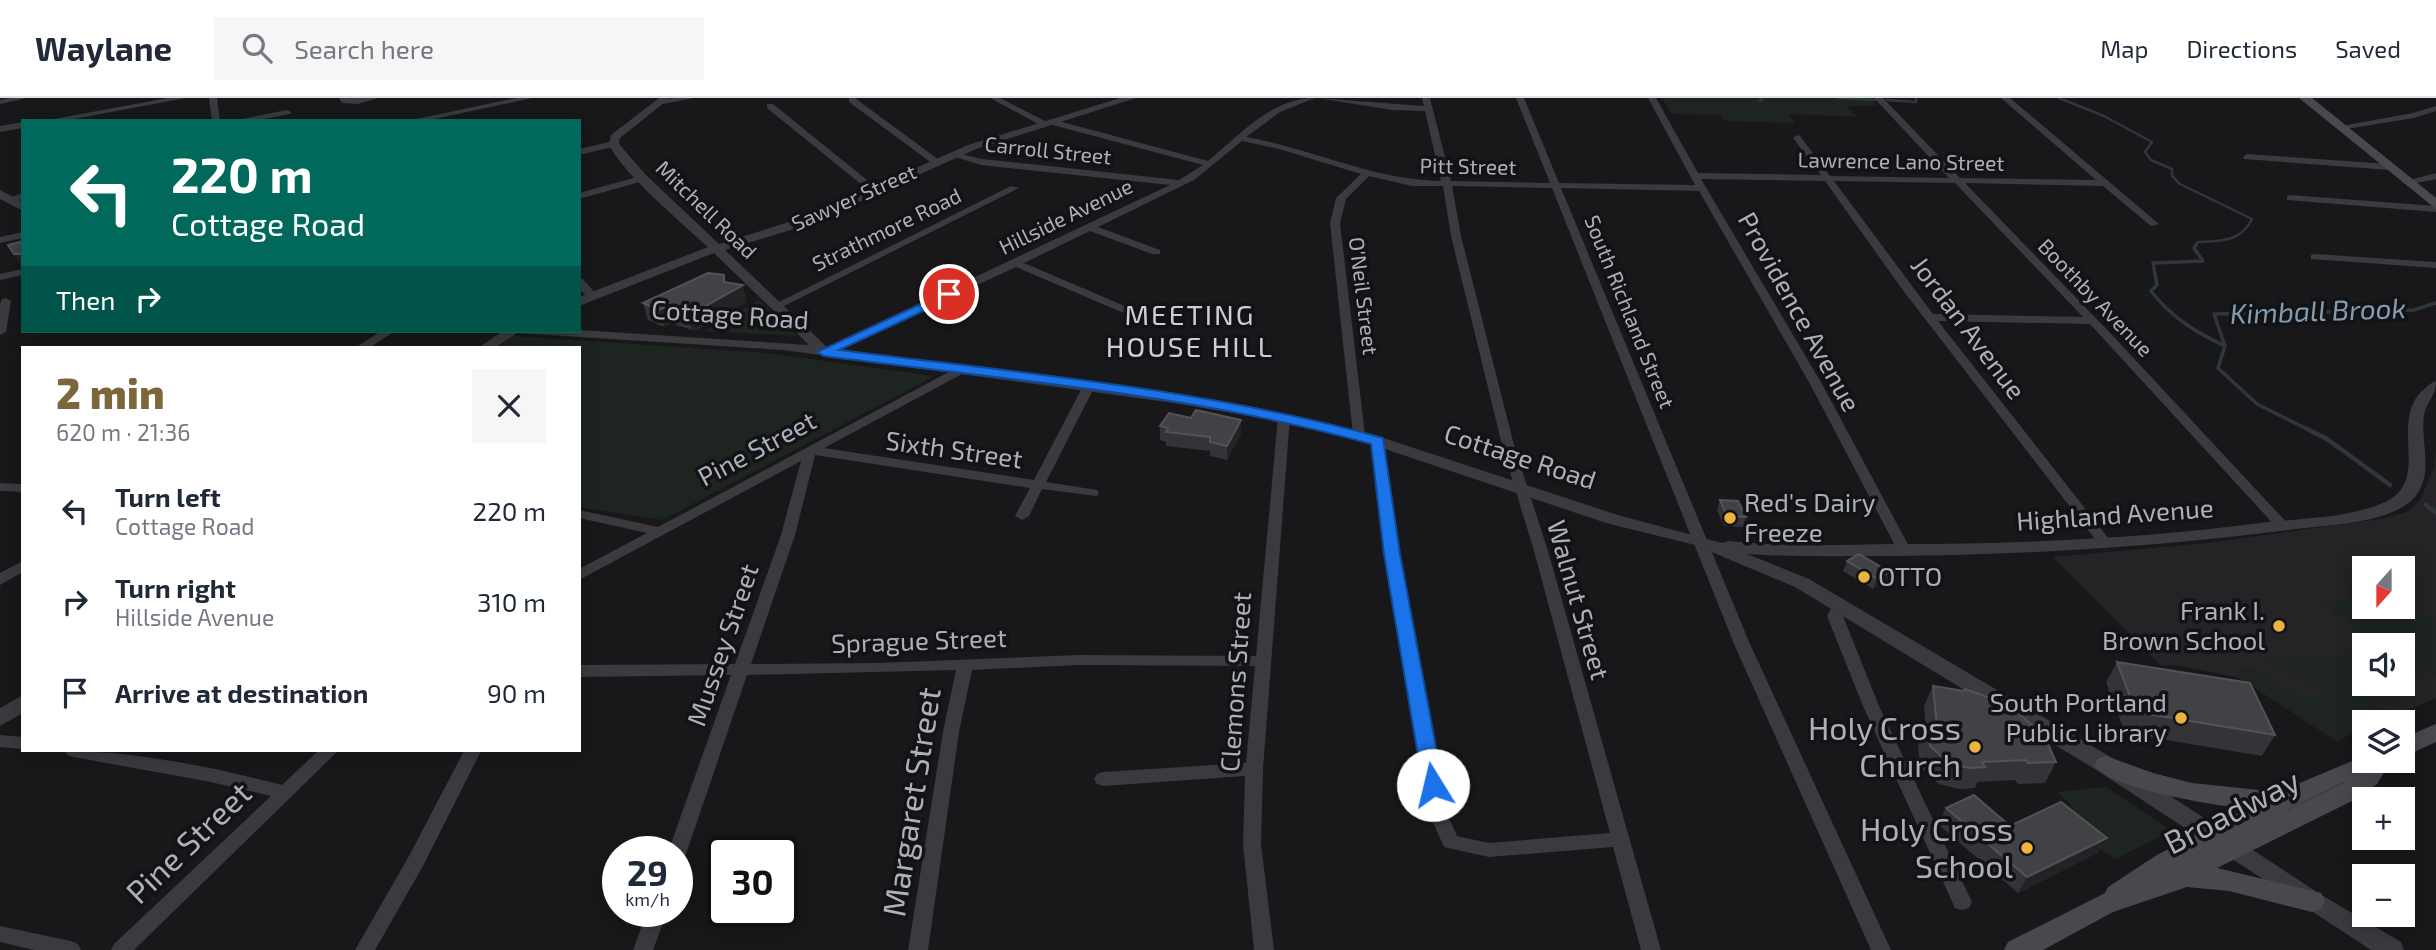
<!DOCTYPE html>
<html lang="en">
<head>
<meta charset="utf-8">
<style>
  :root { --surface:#fff; --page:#f6f6f7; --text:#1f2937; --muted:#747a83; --line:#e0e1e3; --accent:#7b673b }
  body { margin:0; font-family:"Exo 2",sans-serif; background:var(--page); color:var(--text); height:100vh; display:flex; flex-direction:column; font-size:26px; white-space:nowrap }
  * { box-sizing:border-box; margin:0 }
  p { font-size:23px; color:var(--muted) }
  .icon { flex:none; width:38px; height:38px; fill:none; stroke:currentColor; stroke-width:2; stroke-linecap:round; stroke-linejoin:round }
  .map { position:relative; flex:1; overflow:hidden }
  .side { position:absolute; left:21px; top:248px; width:560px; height:406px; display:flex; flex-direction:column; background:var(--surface); border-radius:0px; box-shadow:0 4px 18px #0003 }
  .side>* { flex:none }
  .banner { position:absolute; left:21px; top:21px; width:560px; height:214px; border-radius:0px; box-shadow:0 4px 18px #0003; background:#00695c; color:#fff; overflow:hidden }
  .needle { width:46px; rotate:201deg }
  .tools { position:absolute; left:2352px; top:458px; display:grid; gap:14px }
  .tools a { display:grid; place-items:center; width:63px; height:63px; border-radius:0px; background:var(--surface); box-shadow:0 4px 18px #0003; font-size:35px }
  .speed { position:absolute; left:602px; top:738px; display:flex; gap:14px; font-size:35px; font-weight:700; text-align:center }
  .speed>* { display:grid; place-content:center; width:91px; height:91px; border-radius:50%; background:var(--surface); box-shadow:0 4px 18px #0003; line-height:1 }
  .speed small { font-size:18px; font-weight:400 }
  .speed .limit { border:4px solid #111; border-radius:10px; background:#fff; color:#111 }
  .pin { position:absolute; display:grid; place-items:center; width:60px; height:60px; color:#fff; margin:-30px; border:4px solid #fff; border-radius:50%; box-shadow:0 2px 7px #0007 }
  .me { position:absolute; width:77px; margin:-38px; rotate:351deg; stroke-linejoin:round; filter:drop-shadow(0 0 5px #0008) }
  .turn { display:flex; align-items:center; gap:24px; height:147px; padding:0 35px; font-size:32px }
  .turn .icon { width:91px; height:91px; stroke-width:2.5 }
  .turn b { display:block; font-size:49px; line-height:60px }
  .then { display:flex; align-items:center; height:66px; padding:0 35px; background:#0003; gap:14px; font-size:26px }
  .round { display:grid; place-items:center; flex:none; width:74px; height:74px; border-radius:0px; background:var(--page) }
  .head { display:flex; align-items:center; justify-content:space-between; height:119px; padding:0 35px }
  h1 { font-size:42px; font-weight:800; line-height:52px; color:var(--accent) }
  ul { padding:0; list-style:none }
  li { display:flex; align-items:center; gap:21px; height:91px; padding:0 35px }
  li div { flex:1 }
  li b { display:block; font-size:26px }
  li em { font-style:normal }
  header { display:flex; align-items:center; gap:42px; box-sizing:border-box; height:98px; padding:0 35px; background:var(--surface); border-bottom:2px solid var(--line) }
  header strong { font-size:33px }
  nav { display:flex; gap:38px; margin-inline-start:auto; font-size:24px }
  .search { width:490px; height:63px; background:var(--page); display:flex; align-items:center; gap:18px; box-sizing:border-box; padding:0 24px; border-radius:0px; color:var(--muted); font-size:26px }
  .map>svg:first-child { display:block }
  .built { fill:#242427; fill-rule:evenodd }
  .green { fill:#1e2520 }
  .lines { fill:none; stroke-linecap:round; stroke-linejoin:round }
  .stream-far2 { stroke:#2f373e; stroke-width:2.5 }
  .stream-far1 { stroke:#2f373e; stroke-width:3.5 }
  .stream { stroke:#2f373e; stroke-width:4.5 }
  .minor { fill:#3a3a3f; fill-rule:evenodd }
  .tertiary { fill:#3a3a3f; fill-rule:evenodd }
  .secondary { fill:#48494f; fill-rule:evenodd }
  .wall { fill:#343438 }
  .shaded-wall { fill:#232326 }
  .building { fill:#414246; stroke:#515358; stroke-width:2 }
  .route { fill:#1a73e8; stroke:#114b97; stroke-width:2 }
  .poi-dot { fill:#ecb33f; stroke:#131316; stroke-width:2.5 }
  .labels { text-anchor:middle; stroke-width:7; stroke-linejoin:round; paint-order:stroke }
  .far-street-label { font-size:21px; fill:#abb0ba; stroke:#131316 }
  .street-label { font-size:26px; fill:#abb0ba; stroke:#131316 }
  .poi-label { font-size:26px; fill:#abb0ba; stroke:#131316; text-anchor:start }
  .water-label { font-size:28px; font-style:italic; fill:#849db3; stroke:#131316 }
  .neighbourhood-label { font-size:28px; letter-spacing:2px; fill:#cccfd6; stroke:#131316 }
  .near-poi-label { font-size:32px; fill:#abb0ba; stroke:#131316; text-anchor:end }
  .near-street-label { font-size:32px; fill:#abb0ba; stroke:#131316 }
</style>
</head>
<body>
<header>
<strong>Waylane</strong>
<div class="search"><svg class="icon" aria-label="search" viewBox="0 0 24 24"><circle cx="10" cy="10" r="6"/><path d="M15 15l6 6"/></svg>Search here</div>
<nav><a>Map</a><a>Directions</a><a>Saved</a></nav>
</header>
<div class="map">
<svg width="2436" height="852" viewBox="0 0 2436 852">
  <rect width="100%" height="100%" fill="#18181a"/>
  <path class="built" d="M2436,349V600L2380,625H2364V631L2336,643L2240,580L2175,567L2161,568L2053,459L2207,445L2381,421L2407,414L2420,402L2435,367ZM2364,471H2403V509H2364ZM2364,548H2403V586H2364Z"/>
  <path class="green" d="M1662,0H1870L1877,7L1846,9L1859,19L1789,16L1795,25L1725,23L1720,17L1672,16Z
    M759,202L798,238L704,233Z
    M513,238L766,255L935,278L662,422L579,409V250H497Z
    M2346,502L2364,504V509H2395L2436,522V578L2428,579L2403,571V548H2374L2323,504Z
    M2343,559L2364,577V586H2375L2388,597L2370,598L2357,587H2343L2351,597L2327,596C2310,581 2283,577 2267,560Z
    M2255,570L2300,600L2363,598L2396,618L2380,625H2364V631L2336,643L2240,580L2235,572Z
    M2106,689L2172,733L2115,761L2085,741L2070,705L2057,694Z"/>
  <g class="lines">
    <path class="stream-far2" d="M1839,0L1876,2
      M2059,0L2104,18L2152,44L2145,54L2151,62L2172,71V78L2180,86L2252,121C2241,144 2221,143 2198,144L2195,148
      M1887,2L1916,4V0
      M1760,3L1763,0"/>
    <path class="stream-far1" d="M2196,147L2194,150L2203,163L2153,165L2157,187L2151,193C2171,219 2195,234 2225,248
      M2311,333L2257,306L2218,270L2225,248L2214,216L2414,212L2436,205"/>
    <path class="stream" d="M2307,331L2327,341L2390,387
      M2426,407L2436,415"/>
    <path class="minor" d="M9,0H27L0,6V2Z
      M168,0H186L63,23H43Z
      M209,0H217L220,23H212Z
      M339,0H378L358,6L342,5Z
      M516,0H532L425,23H407Z
      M674,0H694L658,7L654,5Z
      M849,0H855L939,62V66H933L849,4Z
      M990,0H1000L1047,24L1051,21L1208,63C1240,37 1271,0 1315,0L1280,14L1246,39C1313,51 1373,82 1441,83L1425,13L1392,12L1317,0L1424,8L1422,0H1430L1451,83L1550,85L1516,0H1524L1559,85L1695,87L1648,0H1656L1698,75L1821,77L1793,40L1797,37L1800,38L1830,78L1949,80L1874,0H1883L1960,80L2096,82L2001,0H2010L2159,126L2151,128L2103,88L1965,85L2114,239L2290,428L2283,432L2278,431L2090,226L1938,223L2113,446L2106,450L2101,449L1902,191L1825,83L1701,81L1822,286L1911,452L1909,455H1899L1810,286L1699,93L1561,90L1750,546L1891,852H1871L1734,546L1552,90L1452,88L1461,138L1515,351L1548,453L1661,852H1641L1613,749L1489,759L1444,749L1427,711L1385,456L1372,343L1378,339L1384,343L1399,456L1445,711L1457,738L1489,745L1610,735L1534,453L1503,351L1451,138L1443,88H1412L1369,78L1346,101L1340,125L1365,337L1364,340H1354L1353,337L1330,125L1336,100L1361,76L1279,51L1242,43L1194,82L1098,129L1160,152V156H1152L1090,133L1024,165L1134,212V216H1126L1016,169L828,256H820V252L1170,87L981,67L952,58V54L982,61L1179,82L1203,67L1049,26L1042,28ZM1834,83L1955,85L2083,219L1933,216Z
      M767,6H773L878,91V95H872L767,10Z
      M2436,8V13L2414,20L2340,32L2336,29L2413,15Z
      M287,12L291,14L290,16L252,23H232Z
      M23,24V30L0,34V28Z
      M614,43L617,44V48L579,57V51Z
      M2247,56L2389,66L2394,69L2389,72L2244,61L2243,59Z
      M2436,75V81L2407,87L2402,84Z
      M644,77L647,78V82L579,101V95Z
      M1011,88L1019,90L780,210H772L771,208Z
      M23,95V101L10,104L5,101Z
      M2290,97L2436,108V114L2287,102V98Z
      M23,134V140L0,145V139Z
      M2315,156L2436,164V170L2311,161V157Z
      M23,171V177L0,182V176Z
      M579,180L583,181L596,196V200H588L579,190Z
      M6,200L11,203L6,234L0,237V206L2,201Z
      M381,233H395L369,250H355Z
      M960,268L964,269V275L824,350L1034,382L1083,288L1089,284L1095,288L1046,384L1097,392L1099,395L1097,398L1042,391L1029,418L1022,422L1015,418L1030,390L815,357L795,437L751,566L877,565L1079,557L1256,558L1278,319L1280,316H1288L1290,319L1263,671L1261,746L1274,852H1254L1243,746L1245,678L1103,688L1097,686L1094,681L1097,676L1103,674L1246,665L1255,568L1079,567L972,572L959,634L928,852H908L943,634L956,572L747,577L686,756L684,761L677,763V754H668L731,577L579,579V567L735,566L781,437L801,363L579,482V471L647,435L579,420V412L658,429Z
      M0,385L23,386V394L0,393Z
      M23,463V474L0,487V475Z
      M1839,503L1847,508L1843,518L1879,608L1972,804L1969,810L1962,812L1955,810L1863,608L1827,518L1834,505Z
      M0,637L23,639V651L0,649Z
      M65,653C135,653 213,669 282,687L318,653H338L134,852H111L114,846L271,698L206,683L73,659L67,657Z
      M464,653H481L423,768L375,852H355L409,758Z
      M647,814H667L653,852H633Z
      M0,828L71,843L78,846L81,852H34L0,844Z"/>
    <path class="tertiary" d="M659,0H670L620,40L619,46L646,77L719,146L802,120L968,47L1120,0H1136L976,51L810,126L725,152L828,250L1174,295L1250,308L1365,334L1618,417L1722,445L1729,443C1784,449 1839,447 1894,446C2016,446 2138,441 2259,425C2300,420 2347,421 2385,404C2432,383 2388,323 2423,292C2428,288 2430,285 2436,283C2436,298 2427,303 2424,317C2420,346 2436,380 2411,403C2383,427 2323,427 2288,432C2156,449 2024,457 1891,458C1843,458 1795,459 1747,456L1809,481L2114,661L2320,796L2401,844L2404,852H2371L2098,673L1795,489L1695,447L1606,425L1355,341L1250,318L1174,305L783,252L517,235L495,250H478L503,233L579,232L809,247L714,155L579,208V199L708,149C684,127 620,73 609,46L611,37Z
      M0,92L23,104V113L0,101Z
      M23,597V615L0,628V610Z"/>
    <path class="secondary" d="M2299,0H2312L2436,100V111Z
      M2436,626V644L2403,659V640Z
      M2106,658L2153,675L2192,685L2259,692H2283L2364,658V663H2391L2377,686L2360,699L2217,770L2321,795L2325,803L2321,811L2312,814L2229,793L2187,789L2113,814L2043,852H2004L2008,844L2105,795L2108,789L2157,757L2247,710C2219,709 2107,690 2094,667L2098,661ZM2343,685H2342L2277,717Z"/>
  </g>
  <path class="wall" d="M724,177L726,184L747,204L699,231L692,232L671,225L664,229L648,222L643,205Z
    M1241,322V336L1227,362L1210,358V353L1166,348V344L1160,342V328Z
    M1720,402L1746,419L1743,429L1724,428L1717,412Z
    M1847,463L1890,474L1886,484L1873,491L1843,473Z
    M2117,564L2275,637L2262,658L2125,635L2106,584Z
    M1933,588L2056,664L2045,685L2018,686L2015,682L1977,684L1975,690L1959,691L1939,686L1920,669L1918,648L1926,631L1924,608Z
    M1946,710L2010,728L2107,740L2097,755L2018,795L1938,726Z"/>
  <path class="shaded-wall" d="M14,156H23V169H21Z
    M724,177L728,193L743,187L747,204L699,231L692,232L687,215L724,184Z
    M667,208L671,225L664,229L659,212Z
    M1241,322V336L1227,362V348Z
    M1890,474L1886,484L1873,491L1877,481Z
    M2107,740L2097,755L2018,795L2027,779Z"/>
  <path class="building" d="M23,143V156H14L8,147Z
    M708,175L724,177V184L743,187L695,214L687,215L667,208L659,212L643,205Z
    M1196,312L1241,322L1227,348L1210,344V339L1166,334L1168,330L1160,328L1169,315L1191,320Z
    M1720,402L1738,403L1746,419L1727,418Z
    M1859,456L1890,474L1877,481L1847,463Z
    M2117,564L2250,585L2275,637L2136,614Z
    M1933,588L1964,593L1965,591L1993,601L2017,614L2045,639L2056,664L2028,665L2026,662L1982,664L1985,669L1969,670L1949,665L1930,648L1928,627L1937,629Z
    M1974,697L2010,728L2061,704L2107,740L2027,779L1946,710Z"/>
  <path class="route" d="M949,193L956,196L954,199L839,252C1021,275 1206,291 1383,340L1400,456L1443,687L1440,692L1433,694L1425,692L1423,687L1384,456L1371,346C1193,296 1006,282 824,258L817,254Z"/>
  <g class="poi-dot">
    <circle cx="1730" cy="420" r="7"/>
    <circle cx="1864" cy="479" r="7"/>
    <circle cx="2279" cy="528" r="7"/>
    <circle cx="2181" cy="620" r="7"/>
    <circle cx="1975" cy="649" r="7"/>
    <circle cx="2027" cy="750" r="7"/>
  </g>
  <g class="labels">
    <g class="far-street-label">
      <text transform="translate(1048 53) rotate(6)" y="7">Carroll Street</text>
      <text transform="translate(1901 64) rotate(1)" y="7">Lawrence Lano Street</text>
      <text transform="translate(1468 69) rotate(1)" y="7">Pitt Street</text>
      <text transform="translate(854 100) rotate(-24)" y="7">Sawyer Street</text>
      <text transform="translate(706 112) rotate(44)" y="7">Mitchell Road</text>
      <text transform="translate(1066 119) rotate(-26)" y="7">Hillside Avenue</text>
      <text transform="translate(887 132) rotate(-26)" y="7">Strathmore Road</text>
      <text transform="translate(1363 198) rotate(83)" y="7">O'Neil Street</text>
      <text transform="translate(2095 200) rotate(46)" y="7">Boothby Avenue</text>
      <text transform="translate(1629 214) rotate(68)" y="7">South Richland Street</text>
    </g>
    <g class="street-label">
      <text transform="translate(1799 214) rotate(61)" y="9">Providence Avenue</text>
      <text transform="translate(730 217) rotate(4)" y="9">Cottage Road</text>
      <text transform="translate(1968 230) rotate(53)" y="9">Jordan Avenue</text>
      <text transform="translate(757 351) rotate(-28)" y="9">Pine Street</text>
      <text transform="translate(954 352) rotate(8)" y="9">Sixth Street</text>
      <text transform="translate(1520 359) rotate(18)" y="9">Cottage Road</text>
      <text transform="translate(2115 417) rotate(-4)" y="9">Highland Avenue</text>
      <text transform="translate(1578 502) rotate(74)" y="9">Walnut Street</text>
      <text transform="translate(919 543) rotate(-2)" y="9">Sprague Street</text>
      <text transform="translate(723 547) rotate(-71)" y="9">Mussey Street</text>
      <text transform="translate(1236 584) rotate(-86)" y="9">Clemons Street</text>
    </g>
    <g class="poi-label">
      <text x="1744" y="414">Red's Dairy<tspan x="1744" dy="30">Freeze</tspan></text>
      <text x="1878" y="488">OTTO</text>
      <text x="2265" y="522" text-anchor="end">Frank I.<tspan x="2265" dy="30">Brown School</tspan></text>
      <text x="2167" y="614" text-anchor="end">South Portland<tspan x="2167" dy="30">Public Library</tspan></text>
    </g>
    <g class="water-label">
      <text transform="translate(2318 213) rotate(-2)" y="10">Kimball Brook</text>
    </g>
    <g class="neighbourhood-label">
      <text x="1190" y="227">MEETING<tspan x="1190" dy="32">HOUSE HILL</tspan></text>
    </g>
    <g class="near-poi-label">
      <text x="1961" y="642">Holy Cross<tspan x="1961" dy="37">Church</tspan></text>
      <text x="2013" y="743">Holy Cross<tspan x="2013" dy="37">School</tspan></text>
    </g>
    <g class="near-street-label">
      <text transform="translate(912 704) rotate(-81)" y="11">Margaret Street</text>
      <text transform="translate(2232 714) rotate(-27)" y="11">Broadway</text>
      <text transform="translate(189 745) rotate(-44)" y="11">Pine Street</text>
    </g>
  </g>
</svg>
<div class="tools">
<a><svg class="needle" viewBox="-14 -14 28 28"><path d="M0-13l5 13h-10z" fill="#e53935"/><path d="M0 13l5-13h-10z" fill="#747a83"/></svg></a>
<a><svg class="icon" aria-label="sound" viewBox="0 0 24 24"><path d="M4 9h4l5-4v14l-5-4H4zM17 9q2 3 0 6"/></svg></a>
<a><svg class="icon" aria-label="layers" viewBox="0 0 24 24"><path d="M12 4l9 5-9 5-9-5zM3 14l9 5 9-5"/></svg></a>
<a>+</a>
<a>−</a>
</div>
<div class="speed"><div>29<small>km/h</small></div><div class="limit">30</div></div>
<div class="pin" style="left:949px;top:196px;background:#d93025"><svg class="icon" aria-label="arrive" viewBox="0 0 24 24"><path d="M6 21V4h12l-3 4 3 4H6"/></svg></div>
<svg class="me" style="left:1433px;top:687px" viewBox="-20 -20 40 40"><circle r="19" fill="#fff"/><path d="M0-13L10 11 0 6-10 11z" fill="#1a73e8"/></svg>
<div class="banner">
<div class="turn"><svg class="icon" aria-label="left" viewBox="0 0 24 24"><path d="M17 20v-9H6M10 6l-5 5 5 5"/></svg><div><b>220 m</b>Cottage Road</div></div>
<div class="then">Then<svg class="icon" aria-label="right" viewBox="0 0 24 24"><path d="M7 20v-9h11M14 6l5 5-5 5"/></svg></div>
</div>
<section class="side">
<div class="head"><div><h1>2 min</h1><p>620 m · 21:36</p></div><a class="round"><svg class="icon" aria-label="close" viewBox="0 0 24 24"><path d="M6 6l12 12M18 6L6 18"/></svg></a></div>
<ul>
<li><svg class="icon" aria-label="left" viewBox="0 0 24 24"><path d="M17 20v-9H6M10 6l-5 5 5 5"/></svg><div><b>Turn left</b><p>Cottage Road</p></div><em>220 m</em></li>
<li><svg class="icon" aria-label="right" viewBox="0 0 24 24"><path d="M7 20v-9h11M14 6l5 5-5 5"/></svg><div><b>Turn right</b><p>Hillside Avenue</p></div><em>310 m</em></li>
<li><svg class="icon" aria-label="arrive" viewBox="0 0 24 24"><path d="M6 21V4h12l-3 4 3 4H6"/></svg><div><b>Arrive at destination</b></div><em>90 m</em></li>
</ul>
</section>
</div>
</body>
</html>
